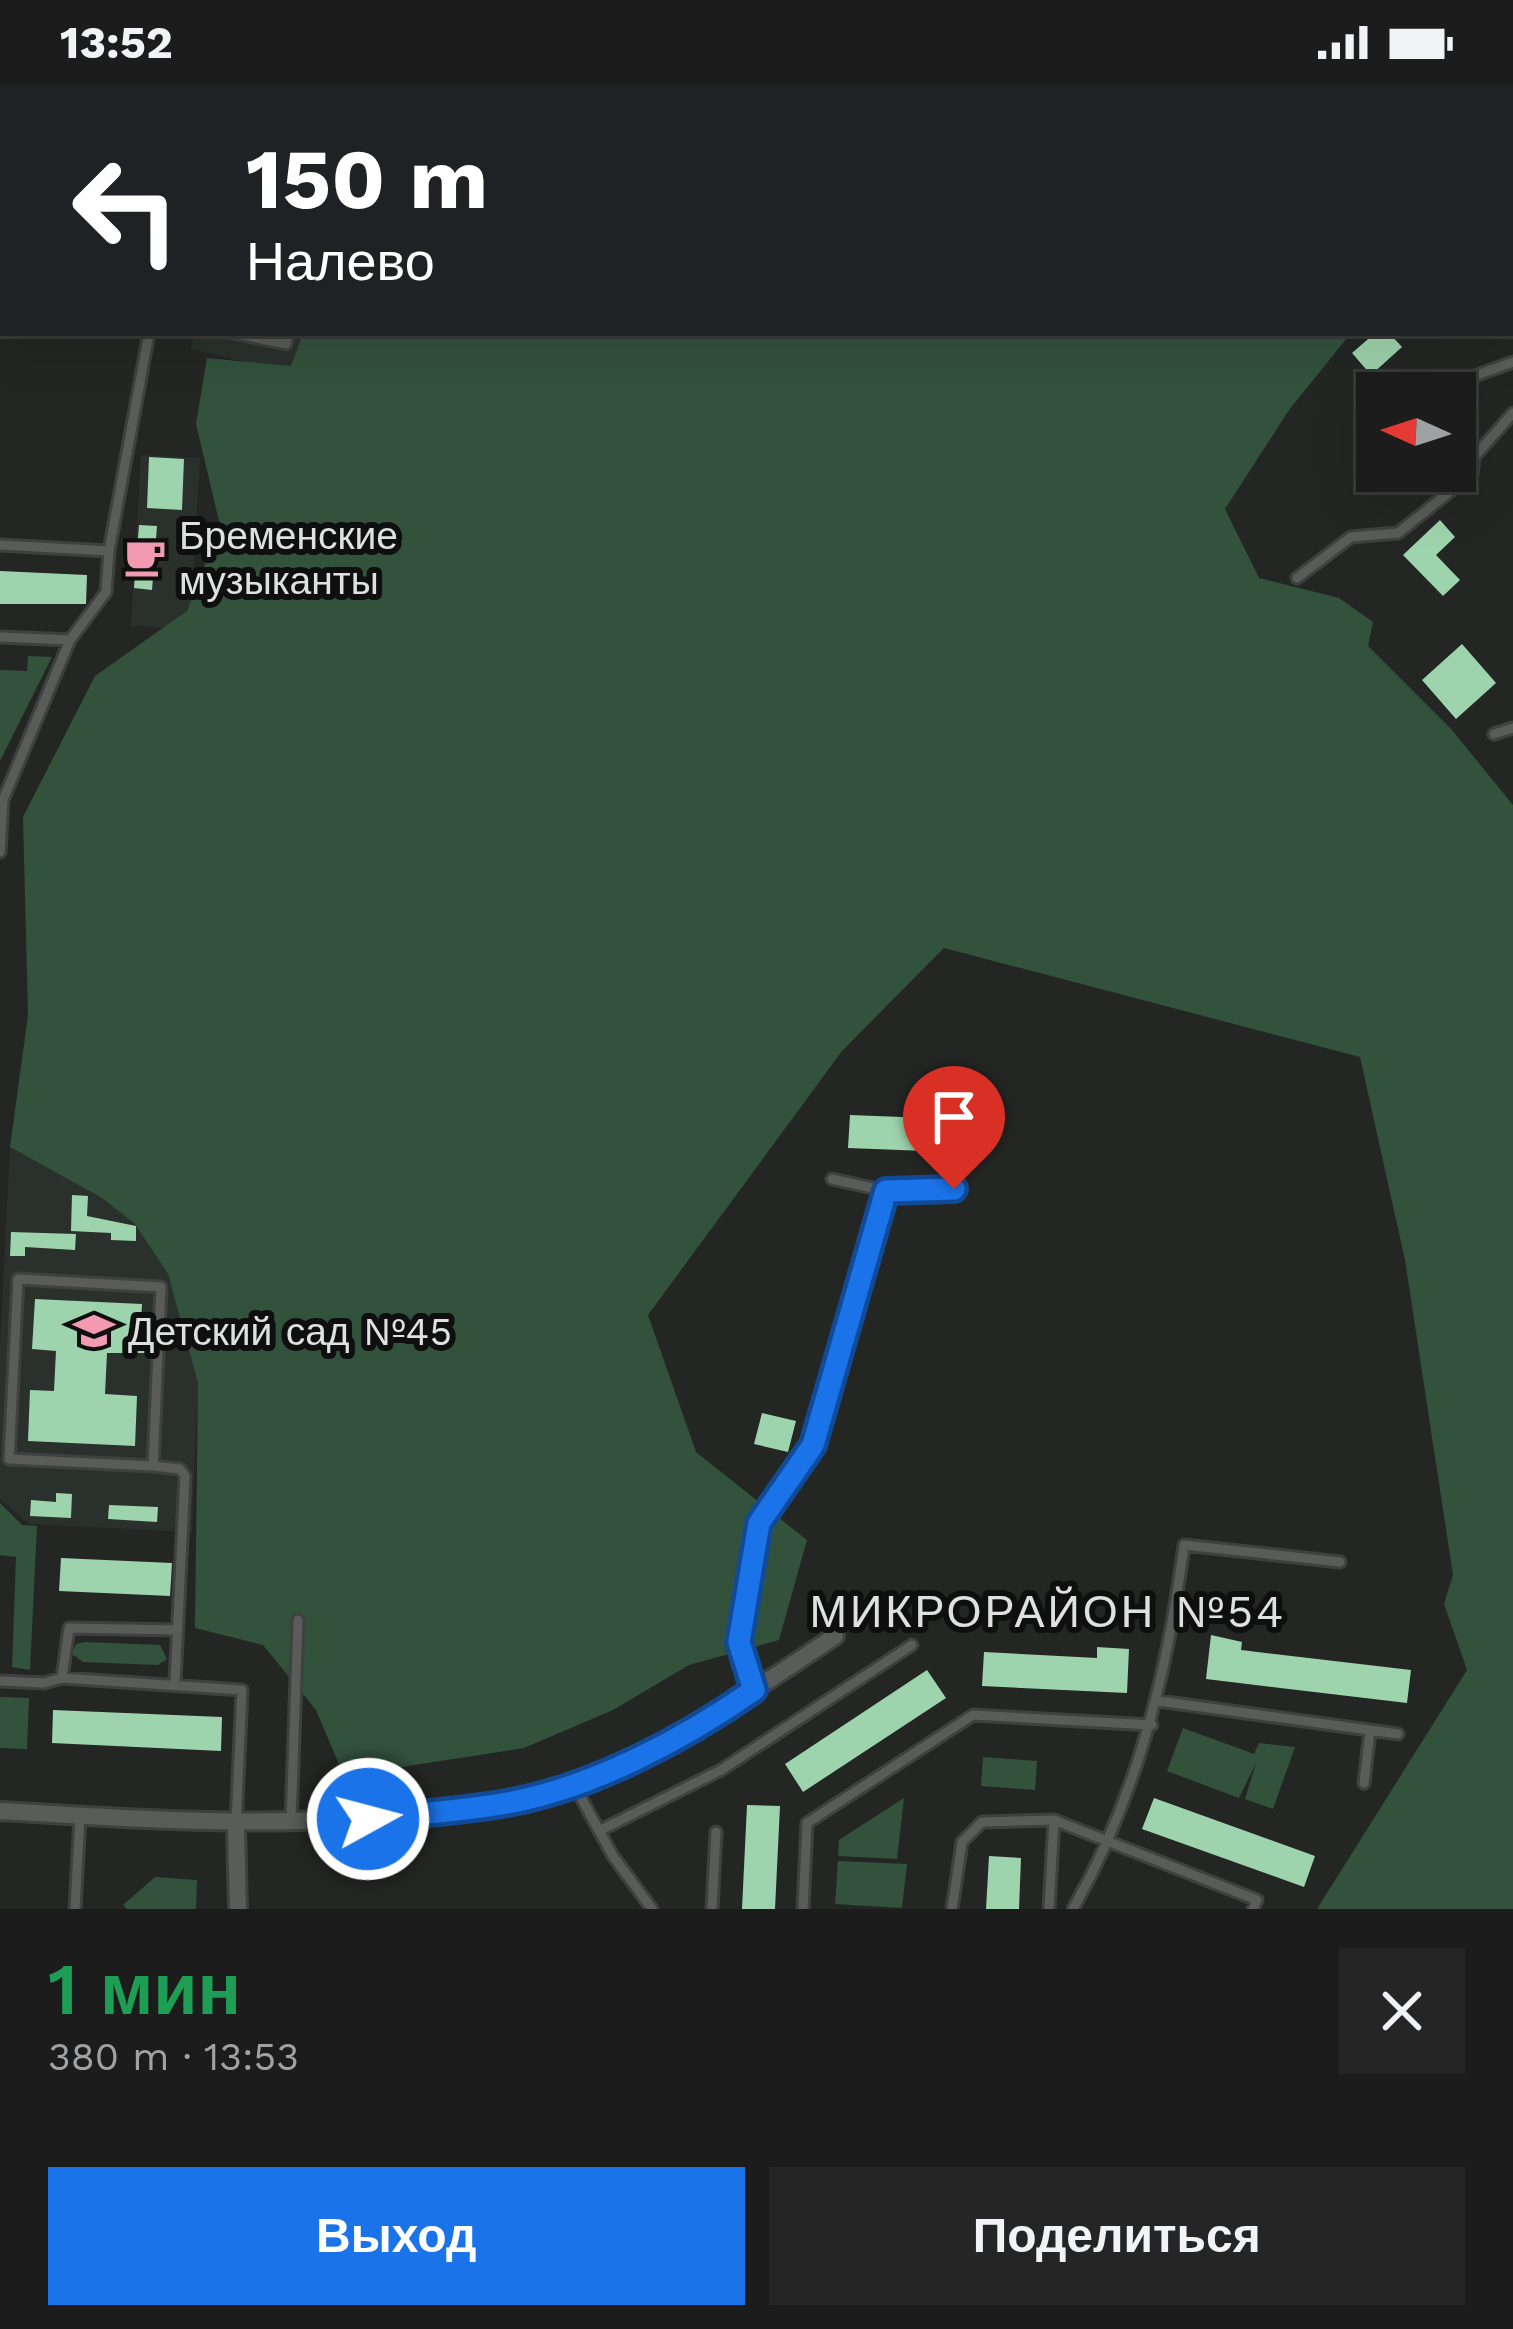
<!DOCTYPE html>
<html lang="ru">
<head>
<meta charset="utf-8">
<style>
  :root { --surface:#1b1c1b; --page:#242524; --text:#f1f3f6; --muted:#a0a1a3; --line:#393a3a; --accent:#1a73e8 }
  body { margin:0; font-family:"Work Sans",sans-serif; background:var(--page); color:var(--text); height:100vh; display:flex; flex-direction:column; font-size:45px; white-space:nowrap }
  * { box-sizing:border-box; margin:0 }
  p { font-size:39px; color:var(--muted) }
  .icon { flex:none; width:66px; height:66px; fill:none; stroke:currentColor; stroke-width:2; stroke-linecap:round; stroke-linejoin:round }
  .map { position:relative; height:1825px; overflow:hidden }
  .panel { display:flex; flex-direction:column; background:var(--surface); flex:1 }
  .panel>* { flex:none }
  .guide { position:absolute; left:0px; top:0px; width:1515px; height:252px; box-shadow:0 12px 48px #0002,0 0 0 3px var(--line); background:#202124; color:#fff; overflow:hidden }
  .needle { width:78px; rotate:273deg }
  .buttons { position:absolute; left:1356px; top:288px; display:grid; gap:24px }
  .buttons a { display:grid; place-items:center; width:120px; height:120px; border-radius:0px; background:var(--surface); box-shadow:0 12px 48px #0002,0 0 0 3px var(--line); font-size:60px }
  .pin { position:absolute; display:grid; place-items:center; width:102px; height:102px; color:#fff; margin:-123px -51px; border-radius:50% 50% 50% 0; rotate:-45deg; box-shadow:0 0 12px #0007 }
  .pin .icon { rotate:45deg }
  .me { position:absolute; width:132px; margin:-66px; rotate:83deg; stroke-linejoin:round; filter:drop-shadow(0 0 9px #0008) }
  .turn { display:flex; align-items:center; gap:42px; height:252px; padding:0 48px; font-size:54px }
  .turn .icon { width:156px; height:156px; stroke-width:2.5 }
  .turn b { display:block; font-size:84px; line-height:102px }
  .round { display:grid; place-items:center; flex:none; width:126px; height:126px; border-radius:0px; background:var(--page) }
  .head { display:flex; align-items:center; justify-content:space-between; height:204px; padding:0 48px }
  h1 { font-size:72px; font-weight:600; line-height:90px; color:#1e9e55 }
  .action { display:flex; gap:24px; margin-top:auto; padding:24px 48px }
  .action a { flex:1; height:138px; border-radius:0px; background:var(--accent); color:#fff; font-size:48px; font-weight:600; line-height:138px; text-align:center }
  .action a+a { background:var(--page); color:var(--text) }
  .status { display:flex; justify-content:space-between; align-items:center; height:84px; padding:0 60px; background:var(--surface); direction:ltr }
  .status svg { height:33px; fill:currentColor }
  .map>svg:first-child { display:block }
  .built { fill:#2a312c }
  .green { fill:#32523c }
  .building { fill:#9ed4ad }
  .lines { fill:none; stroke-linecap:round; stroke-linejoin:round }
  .service-casing { stroke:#3f4140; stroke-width:15 }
  .minor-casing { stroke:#3f4140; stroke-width:22 }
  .service { stroke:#5a5c5a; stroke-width:9 }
  .minor { stroke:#5a5c5a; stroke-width:16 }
  .route-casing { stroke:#114b97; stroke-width:30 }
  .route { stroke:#1a73e8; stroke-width:21 }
  .labels { text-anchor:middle; stroke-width:12; stroke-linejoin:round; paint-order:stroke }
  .poi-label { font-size:39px; fill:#dfe1e0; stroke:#0e0f0e; text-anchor:start }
  .quarter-label { font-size:45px; letter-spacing:3px; fill:#dfe1e0; stroke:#0e0f0e }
</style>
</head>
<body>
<div class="status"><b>13:52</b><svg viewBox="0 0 49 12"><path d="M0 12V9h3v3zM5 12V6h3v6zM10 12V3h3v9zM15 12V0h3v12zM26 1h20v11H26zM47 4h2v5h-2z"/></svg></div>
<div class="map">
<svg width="1513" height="1825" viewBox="0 0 1513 1825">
  <rect width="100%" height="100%" fill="#242624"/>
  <path class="built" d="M194,249H310L302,292L191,265Z
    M141,371L200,374L190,545L131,542Z
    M10,1063L102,1114L135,1140L168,1190L198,1299L192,1448L29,1440L0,1415V1263Z"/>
  <path class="green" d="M303,249H1351L1289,326L1225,425L1259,494L1339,514L1373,538L1368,562L1451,645L1513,721V1825H1317L1467,1586L1444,1520L1453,1491L1405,1176L1360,973L944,864L842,967L648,1231L696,1368L807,1456L779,1556L689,1581L613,1626L524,1664L344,1692L316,1626L263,1561L195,1544L198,1299L168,1190L135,1140L102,1114L10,1063L28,931L23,733L95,592L187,527L220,441L196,340L207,274L291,282Z
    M28,572L52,573L0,677V586L27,587Z
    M0,1419L22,1441L37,1442L30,1586L12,1583L16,1473L0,1471Z
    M84,1558L160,1561L167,1575L158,1581L83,1578L72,1570L76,1560Z
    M0,1613L29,1614L27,1665L0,1664Z
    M1183,1644L1254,1670L1259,1659L1295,1663L1273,1725L1245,1715L1256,1679L1239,1714L1167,1687Z
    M983,1673L1037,1677L1035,1706L981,1702Z
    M904,1714L897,1775L838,1772L839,1756Z
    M838,1777L907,1780L902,1824L835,1820Z
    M155,1793L197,1796L196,1825H127L123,1821Z"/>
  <path class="building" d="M1375,249H1389L1402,263L1371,291L1352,269Z
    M149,373L184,375L182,426L147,424Z
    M1440,436L1455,453L1436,471L1460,496L1443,512L1403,471Z
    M139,441L157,442L152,506L134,504Z
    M0,487L87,491L86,520H0Z
    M1462,560L1496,599L1456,635L1422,596Z
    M850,1031L953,1035L952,1068L848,1064Z
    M72,1111L88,1112L87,1132L136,1142V1157L111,1156V1149L71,1147Z
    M11,1148L76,1150L75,1166L25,1163V1172H10Z
    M35,1215L142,1220L140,1254H150L149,1269H107L105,1310L137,1312L135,1362L28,1357L30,1306L54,1307L56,1267L32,1265Z
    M762,1329L796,1337L788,1368L754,1360Z
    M56,1409L72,1410L71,1434L30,1432L31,1416L56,1418Z
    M109,1421L158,1423L157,1438L108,1435Z
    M61,1474L172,1479L170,1512L59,1507Z
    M1211,1551L1242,1558L1241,1566L1411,1586L1407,1619L1206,1595Z
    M1097,1563L1129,1565L1127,1609L982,1602L984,1568L1097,1574Z
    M927,1586L946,1614L803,1708L785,1680Z
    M53,1626L222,1633L221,1667L52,1659Z
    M1154,1714L1315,1772L1304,1803L1142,1745Z
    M747,1721L780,1722L775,1825H742Z
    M989,1772L1021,1774L1019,1825H986Z"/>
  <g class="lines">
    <g class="service-casing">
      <path id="service" d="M64,3V0
        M126,3V0
        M215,3V0
        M357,3V0
        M1394,3V0
        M0,112H3
        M1512,144H1513
        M233,249L286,260L288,249
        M1447,302L1513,278
        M0,461L109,467L106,508L70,556L0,553
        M109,467L149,249
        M1297,494L1351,453L1398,449L1472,390L1474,373L1513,329
        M1494,650L1513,644
        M0,768L3,716L70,556
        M832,1095L886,1107L954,1105L972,1051
        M153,1382L161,1203L18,1195L9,1375L153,1382L180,1385L185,1392L175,1598
        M62,1594L69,1544L178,1546
        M0,1597L44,1599L62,1594L242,1606L236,1741
        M754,1607L739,1558L759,1439L813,1361L886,1107
        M1159,1617L1398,1650
        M573,1699L613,1772L652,1825
        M1364,1699L1370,1647
        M291,1739L298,1536
        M599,1747L721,1686L912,1561
        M75,1825L80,1732
        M712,1825L716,1748
        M803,1825L807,1739L973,1631L1152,1641
        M952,1825L962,1758L982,1738L1054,1736L1257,1816L1253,1825
        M1049,1825L1054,1736
        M1073,1825C1138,1710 1167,1591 1184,1461L1340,1478"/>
    </g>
    <g class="minor-casing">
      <path id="minor" d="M0,1727C145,1736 285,1745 429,1728C479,1722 526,1717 573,1700C669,1664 751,1609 835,1552
        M236,1742L238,1825"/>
    </g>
    <use href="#service" class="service"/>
    <use href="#minor" class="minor"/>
  </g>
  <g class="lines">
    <g class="route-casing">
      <path id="route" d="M368,1735C414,1730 462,1727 507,1719C592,1704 684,1655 754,1606L739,1558L759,1439L813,1361L886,1107L954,1105"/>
    </g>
    <use href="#route" class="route"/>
  </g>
  <defs>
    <g id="cafe-bare" transform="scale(3.24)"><path d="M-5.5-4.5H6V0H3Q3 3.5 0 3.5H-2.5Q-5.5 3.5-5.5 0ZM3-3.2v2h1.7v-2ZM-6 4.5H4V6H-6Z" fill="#f29ab0" stroke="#0e0f0e" stroke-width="2.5" paint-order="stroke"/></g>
    <g id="school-bare" transform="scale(3.24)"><path d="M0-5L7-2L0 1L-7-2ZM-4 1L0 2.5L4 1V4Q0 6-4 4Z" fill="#f29ab0" stroke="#0e0f0e" stroke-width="2.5" paint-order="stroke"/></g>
  </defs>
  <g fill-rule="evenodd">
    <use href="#cafe-bare" x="145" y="473"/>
    <use href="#school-bare" x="94" y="1247"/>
  </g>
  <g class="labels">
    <g class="poi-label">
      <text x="179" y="465">Бременские<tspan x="179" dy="45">музыканты</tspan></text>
      <text x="128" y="1261">Детский сад №45</text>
    </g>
    <g class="quarter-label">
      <text x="1048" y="1543">МИКРОРАЙОН №54</text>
    </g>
  </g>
</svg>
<div class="buttons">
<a><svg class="needle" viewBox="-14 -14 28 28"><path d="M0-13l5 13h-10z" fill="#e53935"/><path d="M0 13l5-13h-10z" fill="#a0a1a3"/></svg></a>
</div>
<div class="pin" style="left:954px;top:1105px;background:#d93025"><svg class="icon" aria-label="arrive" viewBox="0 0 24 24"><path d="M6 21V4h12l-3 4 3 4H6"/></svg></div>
<svg class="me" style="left:368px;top:1735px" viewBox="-20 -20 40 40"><circle r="17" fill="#1a73e8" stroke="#fff" stroke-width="3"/><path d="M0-11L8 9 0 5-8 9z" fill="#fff"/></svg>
<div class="guide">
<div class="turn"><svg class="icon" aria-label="left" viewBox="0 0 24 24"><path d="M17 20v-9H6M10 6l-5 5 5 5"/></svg><div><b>150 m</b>Налево</div></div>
</div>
</div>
<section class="panel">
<div class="head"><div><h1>1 мин</h1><p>380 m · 13:53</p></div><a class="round"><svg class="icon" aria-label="close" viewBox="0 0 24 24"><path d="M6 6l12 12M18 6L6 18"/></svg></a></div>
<div class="action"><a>Выход</a><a>Поделиться</a></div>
</section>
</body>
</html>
